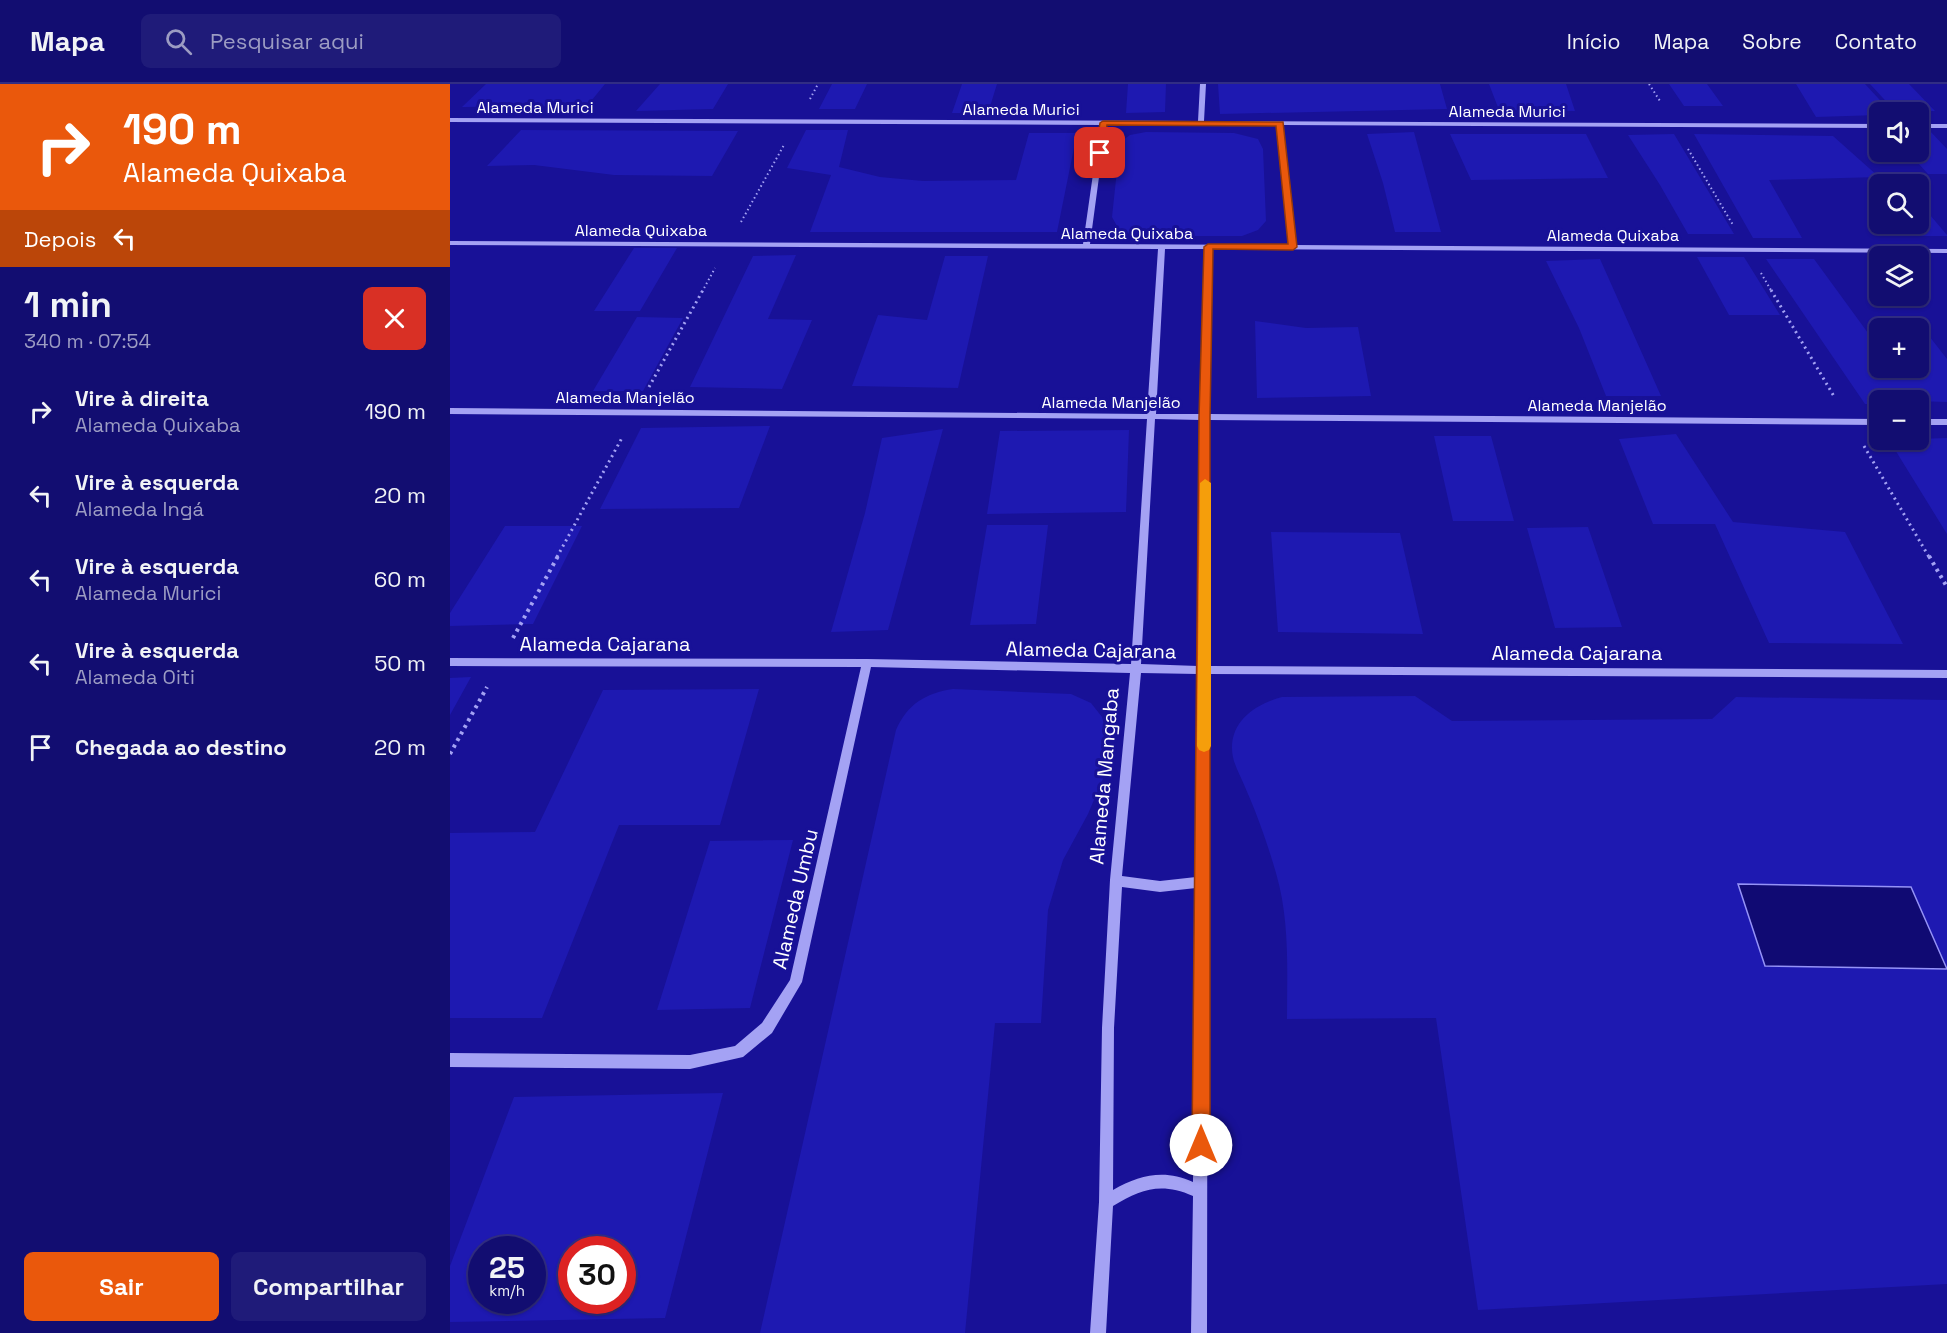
<!DOCTYPE html>
<html lang="pt">
<head>
<meta charset="utf-8">
<style>
  :root { --surface:#120d71; --page:#1f1b79; --text:#f1f3f6; --muted:#9c9cc3; --line:#312d84; --accent:#ea580c }
  body { margin:0; font-family:"Space Grotesk",sans-serif; background:var(--page); color:var(--text); height:100vh; display:flex; flex-direction:column; font-size:22px; white-space:nowrap }
  * { box-sizing:border-box; margin:0 }
  p { font-size:20px; color:var(--muted) }
  .icon { flex:none; width:33px; height:33px; fill:none; stroke:currentColor; stroke-width:2; stroke-linecap:round; stroke-linejoin:round }
  .map { position:relative; flex:1; overflow:hidden }
  .sheet { display:flex; flex-direction:column; background:var(--surface); width:450px }
  .sheet>* { flex:none }
  .banner { background:#ea580c; color:#fff; overflow:hidden }
  .buttons { position:absolute; left:1419px; top:18px; display:grid; gap:12px }
  .buttons a { display:grid; place-items:center; width:60px; height:60px; border-radius:9px; background:var(--surface); box-shadow:0 2px 4px #0004,0 0 0 2px var(--line); font-size:30px }
  .speed { position:absolute; left:18px; top:1152px; display:flex; gap:12px; font-size:30px; font-weight:700; text-align:center }
  .speed>* { display:grid; place-content:center; width:78px; height:78px; border-radius:50%; background:var(--surface); box-shadow:0 2px 4px #0004,0 0 0 2px var(--line); line-height:1 }
  .speed small { font-size:15px; font-weight:400 }
  .speed .limit { border:9px solid #d22; background:#fff; color:#111 }
  .pin { position:absolute; display:grid; place-items:center; width:51px; height:51px; color:#fff; margin:-26px; border-radius:12px; box-shadow:0 3px 9px #0006 }
  .me { position:absolute; width:66px; margin:-33px; rotate:0deg; stroke-linejoin:round; filter:drop-shadow(0 0 4px #0008) }
  .turn { display:flex; align-items:center; gap:21px; height:126px; padding:0 24px; font-size:27px }
  .turn .icon { width:78px; height:78px; stroke-width:2.5 }
  .turn b { display:block; font-size:42px; line-height:51px }
  .then { display:flex; align-items:center; height:57px; padding:0 24px; background:#0003; gap:12px; font-size:22px }
  .round { display:grid; place-items:center; flex:none; width:63px; height:63px; border-radius:9px; background:var(--page) }
  .headline { display:flex; align-items:center; justify-content:space-between; height:102px; padding:0 24px }
  h1 { font-size:36px; font-weight:800; line-height:45px }
  .primary-button { display:flex; gap:12px; margin-top:auto; padding:12px 24px }
  .primary-button a { flex:1; height:69px; border-radius:9px; background:var(--accent); color:#fff; font-size:24px; font-weight:800; line-height:69px; text-align:center }
  .primary-button a+a { background:var(--page); color:var(--text) }
  ul { padding:0; list-style:none }
  li { display:flex; align-items:center; gap:18px; height:84px; padding:0 24px }
  li div { flex:1 }
  li b { display:block; font-size:22px }
  li em { font-style:normal }
  header { display:flex; align-items:center; gap:36px; box-sizing:border-box; height:84px; padding:0 30px; background:var(--surface); border-bottom:2px solid var(--line) }
  header strong { font-size:28px }
  nav { display:flex; gap:33px; margin-inline-start:auto; font-size:21px }
  .search { width:420px; height:54px; background:var(--page); display:flex; align-items:center; gap:15px; box-sizing:border-box; padding:0 21px; border-radius:9px; color:var(--muted); font-size:22px }
  main { display:flex; flex:1; min-height:0 }
  .map>svg:first-child { display:block }
  .green { fill:#1e19b1; fill-rule:evenodd }
  .water { fill:#100a73; stroke:#9593f7; stroke-width:1.5 }
  .lines { fill:none; stroke-linecap:round; stroke-linejoin:round }
  .path-far2 { stroke:#a4a2f4; stroke-width:2; stroke-dasharray:1.5 3; stroke-linecap:butt }
  .path-far1 { stroke:#a4a2f4; stroke-width:3; stroke-dasharray:2 4; stroke-linecap:butt }
  .path { stroke:#a4a2f4; stroke-width:4; stroke-dasharray:3 4.5; stroke-linecap:butt }
  .minor { fill:#a4a2f4; fill-rule:evenodd }
  .route { fill:#ea580c; stroke:#983908; stroke-width:1.5 }
  .slow { fill:#f59e0b }
  .labels { text-anchor:middle; stroke-width:6; stroke-linejoin:round; paint-order:stroke }
  .far-street-label { font-size:16px; fill:#fff; stroke:#181197 }
  .street-label { font-size:20px; fill:#fff; stroke:#181197 }
</style>
</head>
<body>
<header>
<strong>Mapa</strong>
<div class="search"><svg class="icon" aria-label="search" viewBox="0 0 24 24"><circle cx="10" cy="10" r="6"/><path d="M15 15l6 6"/></svg>Pesquisar aqui</div>
<nav><a>Início</a><a>Mapa</a><a>Sobre</a><a>Contato</a></nav>
</header>
<main>
<section class="sheet">
<div class="banner">
<div class="turn"><svg class="icon" aria-label="right" viewBox="0 0 24 24"><path d="M7 20v-9h11M14 6l5 5-5 5"/></svg><div><b>190 m</b>Alameda Quixaba</div></div>
<div class="then">Depois<svg class="icon" aria-label="left" viewBox="0 0 24 24"><path d="M17 20v-9H6M10 6l-5 5 5 5"/></svg></div>
</div>
<div class="headline"><div><h1>1 min</h1><p>340 m · 07:54</p></div><a class="round" style="background:#d93025;color:#fff"><svg class="icon" aria-label="close" viewBox="0 0 24 24"><path d="M6 6l12 12M18 6L6 18"/></svg></a></div>
<ul>
<li><svg class="icon" aria-label="right" viewBox="0 0 24 24"><path d="M7 20v-9h11M14 6l5 5-5 5"/></svg><div><b>Vire à direita</b><p>Alameda Quixaba</p></div><em>190 m</em></li>
<li><svg class="icon" aria-label="left" viewBox="0 0 24 24"><path d="M17 20v-9H6M10 6l-5 5 5 5"/></svg><div><b>Vire à esquerda</b><p>Alameda Ingá</p></div><em>20 m</em></li>
<li><svg class="icon" aria-label="left" viewBox="0 0 24 24"><path d="M17 20v-9H6M10 6l-5 5 5 5"/></svg><div><b>Vire à esquerda</b><p>Alameda Murici</p></div><em>60 m</em></li>
<li><svg class="icon" aria-label="left" viewBox="0 0 24 24"><path d="M17 20v-9H6M10 6l-5 5 5 5"/></svg><div><b>Vire à esquerda</b><p>Alameda Oiti</p></div><em>50 m</em></li>
<li><svg class="icon" aria-label="arrive" viewBox="0 0 24 24"><path d="M6 21V4h12l-3 4 3 4H6"/></svg><div><b>Chegada ao destino</b></div><em>20 m</em></li>
</ul>
<div class="primary-button"><a>Sair</a><a>Compartilhar</a></div>
</section>
<div class="map">
<svg width="1497" height="1249" viewBox="0 0 1497 1249">
  <rect width="100%" height="100%" fill="#181197"/>
  <path class="green" d="M36,0H155L137,22L12,23Z
    M210,0H278L263,25L186,27Z
    M382,0H417L405,25H369Z
    M512,0H547L538,29H502Z
    M678,0H716L715,28L676,29Z
    M768,0H990L997,25L770,30Z
    M1039,0H1116L1125,27L1049,26Z
    M1219,0H1257L1273,22H1234Z
    M1346,0H1415L1441,28H1430L1429,31L1366,33Z
    M1420,0H1459L1485,27H1445Z
    M71,46L288,47L262,92L164,91L84,81L37,82Z
    M356,46H398L389,83L430,93L473,97L566,96L579,49H627L607,148H360L381,91L337,84Z
    M1469,47H1480L1497,65V90H1478L1458,68H1468Z
    M696,48L784,49L808,55L813,65L816,137L808,146L792,152H684L675,148L668,144L662,133L670,58L680,51Z
    M964,48L991,148H945L933,99L917,50Z
    M1000,50H1136L1158,94L1021,96Z
    M1224,50L1284,150H1238L1210,101L1178,51Z
    M1244,50L1383,52L1429,93L1319,96L1352,154H1303Z
    M1469,118L1497,151V152H1452L1442,140H1468Z
    M184,164H227L190,227H144Z
    M346,171L318,235L362,236L332,305L240,303L303,172Z
    M495,172H538L508,304L402,302L428,231L477,236Z
    M1247,173H1294L1330,231H1279Z
    M1150,175L1211,312H1156L1129,244L1096,177Z
    M1316,175H1364L1418,249H1429L1430,284H1468L1469,248H1476L1497,275V318L1430,316L1429,320H1415Z
    M187,233L233,234L193,307H143Z
    M805,237L856,244L908,243L921,312L807,314Z
    M320,342L289,424L150,425L191,344Z
    M493,345L438,546L381,548L415,429L432,354Z
    M679,346L676,428L537,430L550,347Z
    M1226,350L1283,438L1395,448L1453,560L1319,559L1265,440H1203L1169,355Z
    M984,352H1041L1064,437H1003Z
    M1497,354V450L1439,356Z
    M537,441H598L586,540L520,541Z
    M55,442H132L83,540L0,542V529Z
    M1138,443L1172,543L1105,544L1077,444Z
    M821,448L950,449L973,550L828,548Z
    M21,593L0,631V594Z
    M309,605L270,741H169L92,934H0V749L85,748L153,606Z
    M503,605L621,610L641,619L652,633L659,661L655,690L638,730L613,776L598,826L591,939H545L515,1249H310L446,646C457,620 476,609 503,605Z
    M965,612L1002,637L1262,635L1286,613L1497,616V1200L1028,1226L986,934L837,935C837,887 840,837 826,789C818,761 807,730 795,703C790,690 782,679 782,664C782,635 807,620 832,613Z
    M343,756L300,924L207,926L260,757Z
    M273,1009L215,1234L0,1238V1182L64,1013ZM32,1166H82V1216H32ZM122,1166H172V1216H122Z"/>
  <path class="water" d="M1288,800L1461,803L1497,885L1315,882Z"/>
  <g class="lines">
    <path class="path-far2" d="M1199,0L1210,17
      M360,15L368,0
      M1238,65L1283,141
      M291,138L334,61
      M1311,189L1322,208
      M252,208L265,184"/>
    <path class="path-far1" d="M1321,206L1385,314
      M199,303L253,206
      M1414,362L1479,473
      M107,473L173,352"/>
    <path class="path" d="M1479,472L1497,503
      M63,554L108,472
      M0,670L37,603"/>
    <path class="minor" d="M750,0H756L754,37L1430,40V44L833,41L845,161L1497,165V169L761,165L759,330L1430,335V341L759,336L758,582L1497,586V594L758,590L757,1249H741L743,1112C711,1098 691,1105 663,1122L656,1249H640L649,1118L652,944L660,796L680,589L421,583L352,898L322,949L293,973L240,985L0,983V969L240,971L285,962L312,939L340,896L411,583L0,582V574L417,575L681,580L697,335L0,330V324L697,330L708,165L0,161V157L633,160L650,41L0,38V34L748,37ZM656,41H827L838,161L640,160ZM715,165H754L751,330H706ZM705,335L751,336L748,582L691,580ZM691,589L748,590L746,793L710,797L672,792ZM672,803L710,808L746,804L743,1098C714,1085 690,1091 663,1106L664,944Z
      M1468,40H1497V44H1468Z
      M1468,335H1497V341H1468Z"/>
  </g>
  <path class="route" d="M653,37L833,38L847,163L843,166L763,165L760,333V1061L757,1068L751,1070L744,1068L742,1061L749,333L754,163L758,160H838L826,42L657,41L654,69L650,72L645,69L650,39Z"/>
  <path class="slow" d="M755,395L761,399V662L759,666L754,668L749,666L747,662L750,399Z"/>
  <g class="labels">
    <g class="far-street-label">
      <text x="85" y="29">Alameda Murici</text>
      <text x="571" y="31">Alameda Murici</text>
      <text x="1057" y="33">Alameda Murici</text>
      <text x="191" y="152">Alameda Quixaba</text>
      <text x="677" y="155">Alameda Quixaba</text>
      <text x="1163" y="157">Alameda Quixaba</text>
      <text x="175" y="319">Alameda Manjelão</text>
      <text x="661" y="324">Alameda Manjelão</text>
      <text x="1147" y="327">Alameda Manjelão</text>
    </g>
    <g class="street-label">
      <text x="155" y="567">Alameda Cajarana</text>
      <text transform="translate(641 566) rotate(1)" y="7">Alameda Cajarana</text>
      <text x="1127" y="576">Alameda Cajarana</text>
      <text transform="translate(654 692) rotate(-85)" y="7">Alameda Mangaba</text>
      <text transform="translate(345 815) rotate(-77)" y="7">Alameda Umbu</text>
    </g>
  </g>
</svg>
<div class="buttons">
<a><svg class="icon" aria-label="sound" viewBox="0 0 24 24"><path d="M4 9h4l5-4v14l-5-4H4zM17 9q2 3 0 6"/></svg></a>
<a><svg class="icon" aria-label="search" viewBox="0 0 24 24"><circle cx="10" cy="10" r="6"/><path d="M15 15l6 6"/></svg></a>
<a><svg class="icon" aria-label="layers" viewBox="0 0 24 24"><path d="M12 4l9 5-9 5-9-5zM3 14l9 5 9-5"/></svg></a>
<a>+</a>
<a>−</a>
</div>
<div class="speed"><div>25<small>km/h</small></div><div class="limit">30</div></div>
<div class="pin" style="left:650px;top:69px;background:#d93025"><svg class="icon" aria-label="arrive" viewBox="0 0 24 24"><path d="M6 21V4h12l-3 4 3 4H6"/></svg></div>
<svg class="me" style="left:751px;top:1061px" viewBox="-20 -20 40 40"><circle r="19" fill="#fff"/><path d="M0-13L10 11 0 6-10 11z" fill="#ea580c"/></svg>
</div>
</main>
</body>
</html>
